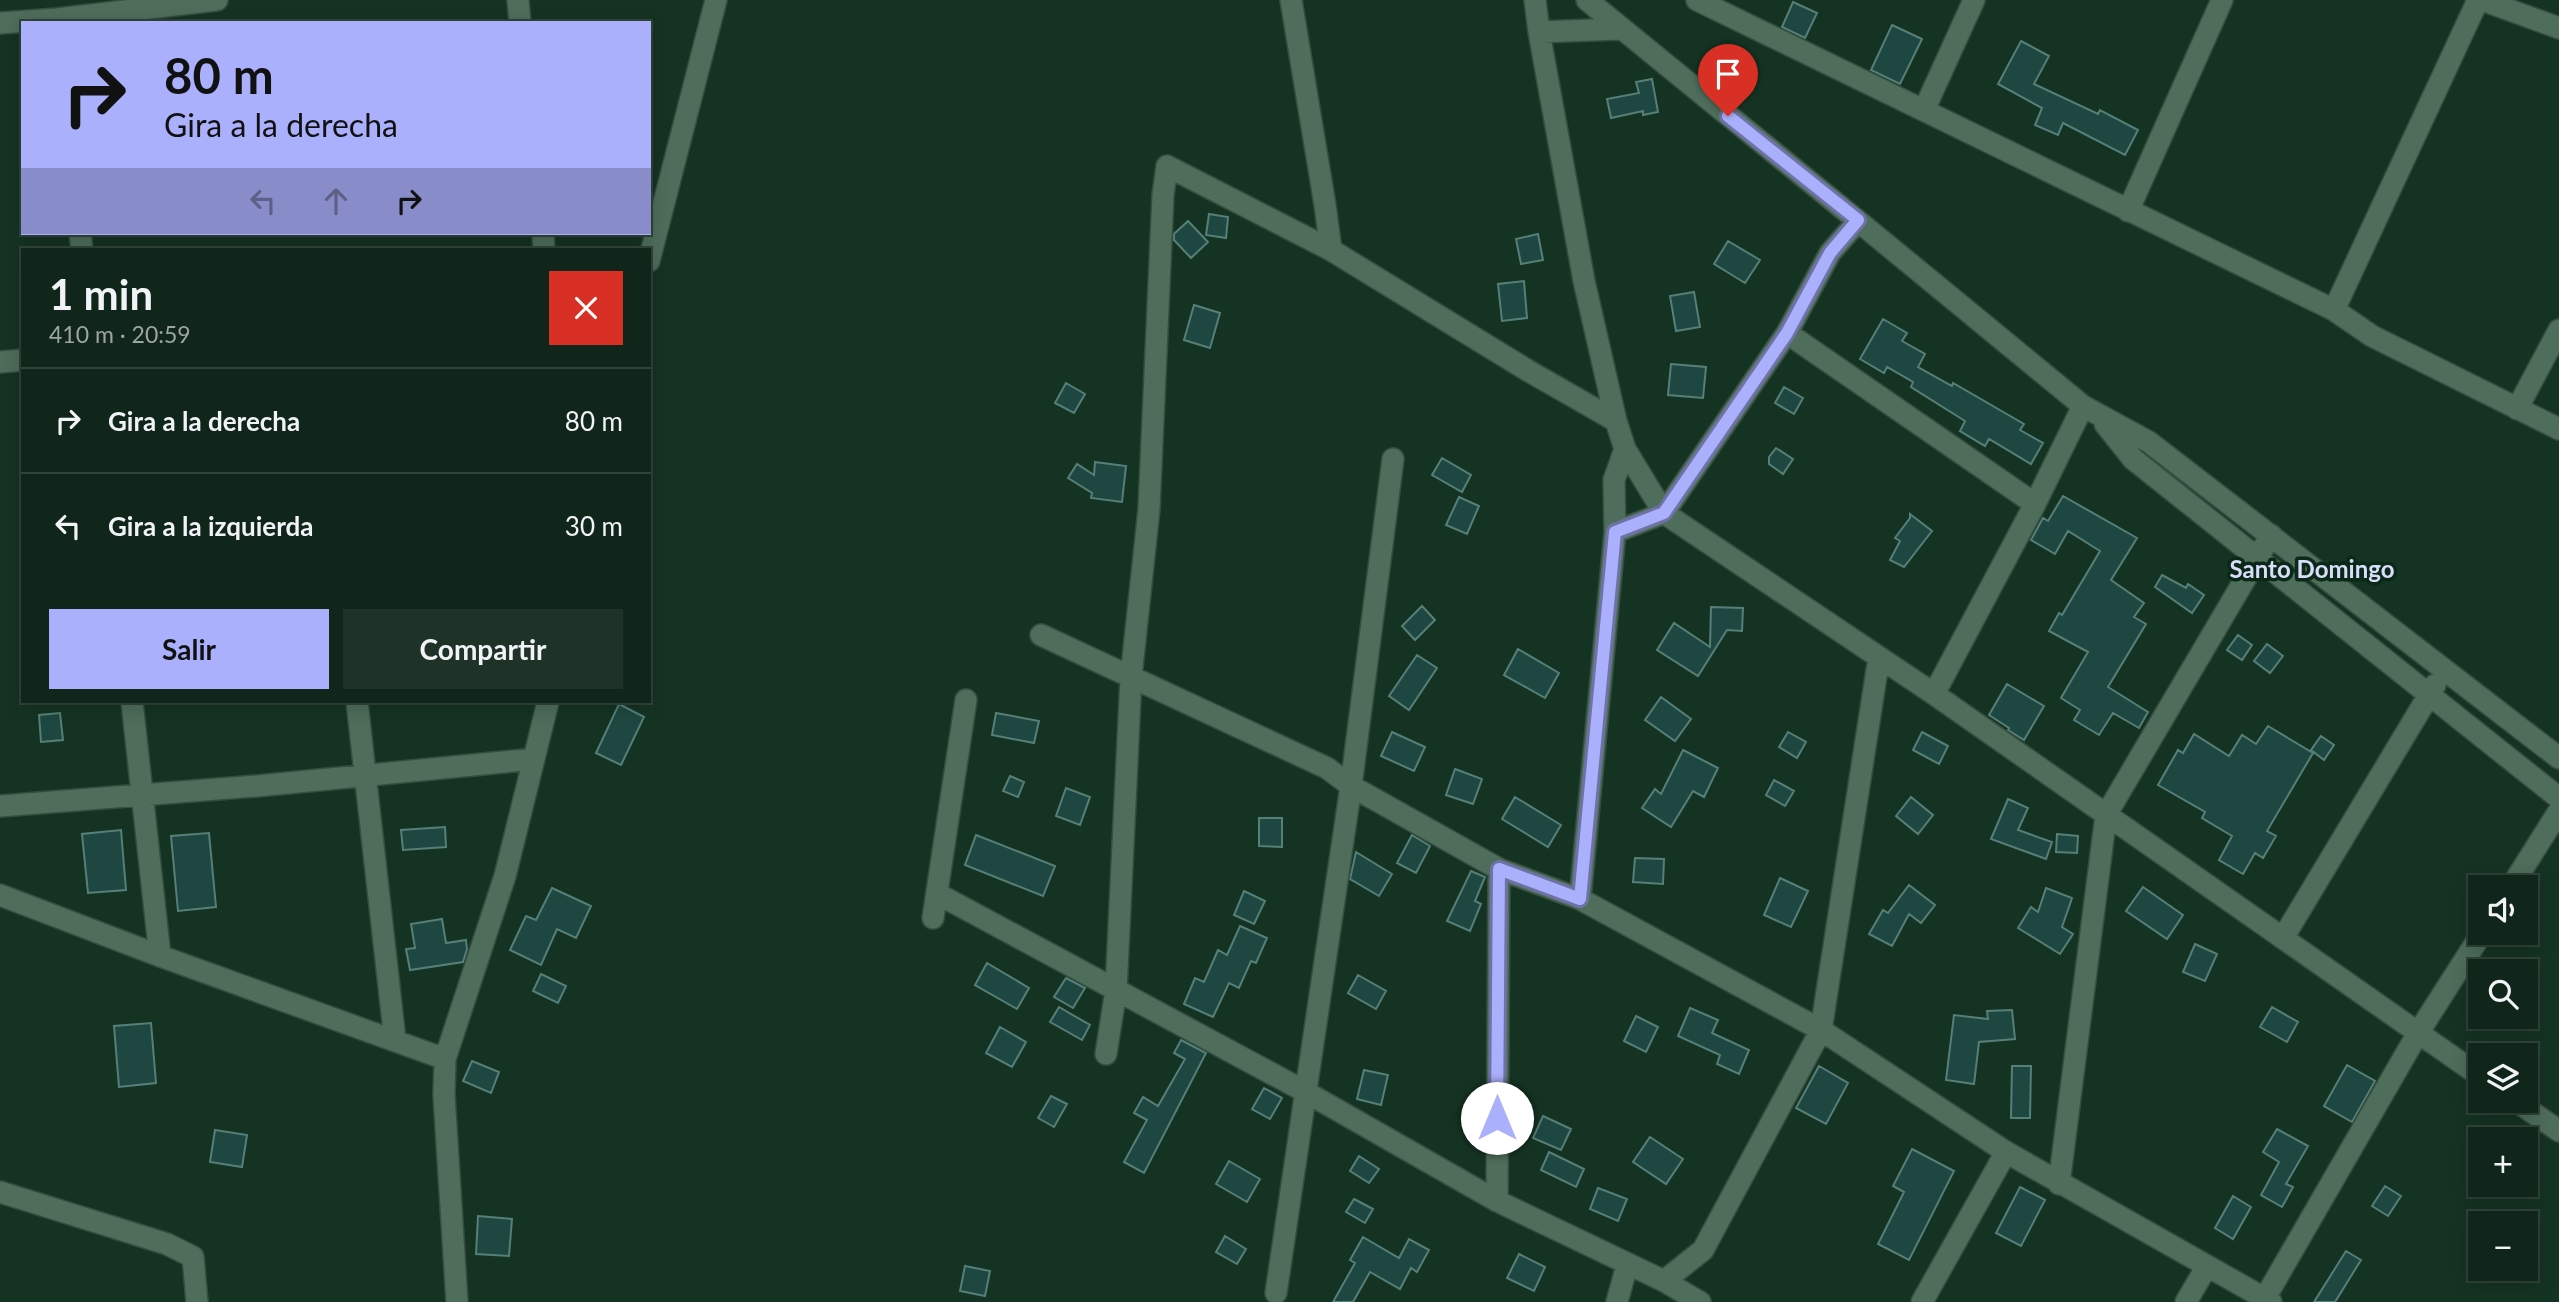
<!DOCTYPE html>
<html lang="es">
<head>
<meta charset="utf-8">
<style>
  :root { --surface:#10261a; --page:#1e3227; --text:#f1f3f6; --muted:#9ca5a2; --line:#304339; --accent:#aab0fc }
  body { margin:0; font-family:Lato,sans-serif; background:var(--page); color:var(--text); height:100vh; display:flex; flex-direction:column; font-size:26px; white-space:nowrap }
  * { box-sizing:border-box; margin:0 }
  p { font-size:23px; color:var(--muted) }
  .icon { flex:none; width:38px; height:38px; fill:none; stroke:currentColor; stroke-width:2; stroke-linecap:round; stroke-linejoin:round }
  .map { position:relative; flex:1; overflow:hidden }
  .details { position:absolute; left:21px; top:248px; width:630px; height:455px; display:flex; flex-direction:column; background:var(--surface); border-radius:0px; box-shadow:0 4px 18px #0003,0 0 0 2px var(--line) }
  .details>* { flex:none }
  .guide { position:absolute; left:21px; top:21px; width:630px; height:214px; border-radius:0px; box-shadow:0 4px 18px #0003,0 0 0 2px var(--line); background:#aab0fc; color:#111; overflow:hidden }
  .fabs { position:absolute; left:2468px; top:875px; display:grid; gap:14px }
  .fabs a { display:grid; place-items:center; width:70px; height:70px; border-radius:0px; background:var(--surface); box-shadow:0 4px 18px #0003,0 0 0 2px var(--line); font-size:35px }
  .pin { position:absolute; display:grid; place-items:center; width:60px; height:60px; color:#fff; margin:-72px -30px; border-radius:50% 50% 50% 0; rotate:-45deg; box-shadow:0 0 7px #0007 }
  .pin .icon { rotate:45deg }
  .me { position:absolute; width:77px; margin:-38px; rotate:0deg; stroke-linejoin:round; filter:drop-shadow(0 0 5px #0008) }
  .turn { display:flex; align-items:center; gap:24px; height:147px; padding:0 28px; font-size:32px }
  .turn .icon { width:91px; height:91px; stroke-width:2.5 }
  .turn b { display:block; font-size:49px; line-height:60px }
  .lanes { display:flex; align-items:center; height:66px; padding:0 28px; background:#0003; justify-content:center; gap:35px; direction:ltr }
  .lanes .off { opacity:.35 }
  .round { display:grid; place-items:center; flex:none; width:74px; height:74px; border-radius:0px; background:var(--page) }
  .headline { display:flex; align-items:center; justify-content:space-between; height:119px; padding:0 28px }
  h1 { font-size:42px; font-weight:700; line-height:52px }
  .button { display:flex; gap:14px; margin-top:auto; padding:14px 28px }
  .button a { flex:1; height:80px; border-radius:0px; background:var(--accent); color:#111; font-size:28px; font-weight:700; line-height:80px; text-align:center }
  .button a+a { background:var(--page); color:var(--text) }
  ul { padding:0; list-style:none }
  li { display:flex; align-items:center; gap:21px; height:105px; padding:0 28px; border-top:2px solid var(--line) }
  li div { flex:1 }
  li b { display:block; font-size:26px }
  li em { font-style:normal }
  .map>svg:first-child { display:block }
  .building { fill:#1f4741; stroke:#557f77; stroke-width:2 }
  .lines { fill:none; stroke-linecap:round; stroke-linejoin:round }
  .minor-casing { stroke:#344d3f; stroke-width:24 }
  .minor { stroke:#4e6d5a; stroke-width:21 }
  .route-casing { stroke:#6e72a4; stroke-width:18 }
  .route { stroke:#aab0fc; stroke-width:12 }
  .labels { text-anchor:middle; stroke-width:7; stroke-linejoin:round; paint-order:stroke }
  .district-label { font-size:24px; font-weight:bold; fill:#d9ddfa; stroke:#0a2919 }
</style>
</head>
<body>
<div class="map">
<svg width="2559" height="1302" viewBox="0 0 2559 1302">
  <rect width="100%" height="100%" fill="#153323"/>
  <path class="building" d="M1793,2L1817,13L1805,38L1782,27Z
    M1892,25L1922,39L1900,84L1871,70Z
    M2021,41L2049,56L2034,84L2098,114L2100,110L2138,130L2125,155L2063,123L2058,135L2035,125L2042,108L1998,84Z
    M1652,79L1658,112L1643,115V111L1611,118L1607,99L1639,93L1636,82Z
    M1209,214L1228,217L1226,238L1206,235Z
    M1188,221L1208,242L1191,258L1174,240V234Z
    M1538,234L1543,260L1521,264L1516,239Z
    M1728,241L1760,260L1745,283L1714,264Z
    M1524,281L1527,318L1502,321L1498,284Z
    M1694,292L1700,327L1676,331L1670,296Z
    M1194,305L1220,313L1210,348L1184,340Z
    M1883,319L1907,333L1902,341L1925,354L1918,367L1952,386L1953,383L2024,424L2020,430L2043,443L2031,464L1989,439L1985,446L1960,431L1965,421L1911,387L1913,382L1887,367L1884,373L1860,359Z
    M1671,364L1706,367L1703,398L1668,395Z
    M1066,383L1085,394L1074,413L1055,403Z
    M1784,387L1803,398L1794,414L1775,403Z
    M1776,448L1793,459L1783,474L1769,464V457Z
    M1442,458L1471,475L1462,492L1432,475Z
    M1095,462L1126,466L1122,502L1091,498L1092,493L1068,478L1077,464L1094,475Z
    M2063,496L2137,538L2111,580L2144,603L2134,617L2146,624L2108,687L2148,712L2139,728L2113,713L2099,735L2074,720L2080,710L2061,698L2088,652L2049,631L2059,613L2062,615L2100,551L2068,531L2055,554L2031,540L2043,518L2048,521Z
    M1459,497L1479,506L1467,534L1446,525Z
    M1910,514L1932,531L1904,567L1890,560L1900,541L1895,538L1910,518Z
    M2162,575L2186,588L2188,584L2204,595L2192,613L2155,587Z
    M1422,606L1435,620L1415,640L1402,626Z
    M1711,607L1743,608L1742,631L1727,630L1698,676L1657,650L1674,623L1710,647Z
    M2238,635L2252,645L2242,660L2227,650Z
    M2267,644L2283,656L2270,673L2254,661Z
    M1518,649L1559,673L1545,698L1504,675Z
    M1417,655L1437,668L1409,710L1389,696Z
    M2007,684L2044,706L2024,740L2008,730L2009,728L1989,715Z
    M1661,697L1691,719L1675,741L1645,720Z
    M619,704L644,717L621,765L596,753Z
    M60,713L63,740L41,742L39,715Z
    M996,713L1039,721L1034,743L992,735Z
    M2268,726L2313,753L2267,831L2276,836L2263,858L2255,853L2243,874L2219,860L2232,836L2202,818L2205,812L2158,785L2178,750L2183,753L2194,734L2229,756L2242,735L2256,744Z
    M1392,732L1425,747L1414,771L1381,756Z
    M1788,732L1806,742L1797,758L1779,747Z
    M1922,732L1948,746L1939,764L1913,750Z
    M2321,736L2334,745L2324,760L2311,750Z
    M1683,750L1718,768L1704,797L1693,791L1671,827L1642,808L1655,789L1661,794Z
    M1455,769L1482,779L1473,804L1446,795Z
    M1010,776L1024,782L1018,797L1003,791Z
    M1774,780L1794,791L1785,806L1766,795Z
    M1066,788L1090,797L1080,825L1056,816Z
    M1515,797L1561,825L1548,847L1502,819Z
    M1911,797L1933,815L1918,834L1896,816Z
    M2008,799L2028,808L2018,830L2052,842L2046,859L1991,839Z
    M1259,818H1282V847L1259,846Z
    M445,827L446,847L403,850L401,830Z
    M121,830L126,890L88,893L82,834Z
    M209,833L216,907L178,911L171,836Z
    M2057,834L2078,836L2077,853L2056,852Z
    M976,835L1055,866L1043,896L965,865Z
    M1412,835L1430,846L1416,873L1397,863Z
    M1356,852L1392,874L1379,896L1350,879Z
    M1635,858L1664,859L1663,884L1633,882Z
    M1471,871L1485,877L1475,901L1481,904L1470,931L1447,921Z
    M1780,878L1808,891L1791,927L1764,915Z
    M1909,885L1935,905L1921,923L1909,914L1892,946L1869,934L1883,910L1888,913Z
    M2143,887L2183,915L2167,939L2126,911Z
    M552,888L591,906L576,938L557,929L541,965L510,950L526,916L536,920Z
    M2046,888L2072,898L2062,927L2073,934L2060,954L2018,928L2031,907L2038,912Z
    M1244,891L1265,901L1254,924L1234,915Z
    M442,919L446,943L466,940L467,949L463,962L410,970L406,949L415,948L411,924Z
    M1240,926L1267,938L1256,963L1251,961L1239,988L1229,983L1213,1017L1184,1004L1195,978L1204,982L1218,950L1227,955Z
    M2195,944L2217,954L2205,981L2183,972Z
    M987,963L1029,988L1017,1009L975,985Z
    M541,974L566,986L558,1003L533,991Z
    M1358,975L1386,991L1376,1009L1348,993Z
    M1066,978L1085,988L1073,1008L1054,997Z
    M1059,1007L1090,1025L1082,1040L1050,1022Z
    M2272,1007L2298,1022L2287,1042L2260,1027Z
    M1690,1008L1718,1020L1712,1033L1749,1050L1739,1074L1717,1064L1720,1055L1678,1036Z
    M2012,1010L2015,1039L1979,1042L1974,1084L1946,1080L1954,1015L1988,1019L1987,1011Z
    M1636,1016L1658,1027L1646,1052L1624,1041Z
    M151,1023L156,1083L119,1087L114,1026Z
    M1000,1027L1026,1042L1012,1067L986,1053Z
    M1181,1040L1206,1053L1144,1173L1124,1162L1147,1120L1134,1113L1143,1097L1158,1106L1185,1059L1174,1053Z
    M472,1061L499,1072L491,1093L463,1081Z
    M2347,1065L2375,1081L2352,1122L2324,1106Z
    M1819,1066L1848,1083L1826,1124L1796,1108Z
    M2012,1066H2031L2030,1118H2011Z
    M1364,1070L1388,1075L1381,1105L1357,1099Z
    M1264,1088L1282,1098L1270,1119L1252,1109Z
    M1051,1096L1067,1104L1054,1127L1038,1118Z
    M1543,1116L1571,1129L1561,1150L1533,1138Z
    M2277,1129L2308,1146L2286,1184L2293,1187L2282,1207L2261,1195L2279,1162L2263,1152Z
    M215,1130L247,1135L242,1167L210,1162Z
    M1650,1137L1683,1159L1666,1184L1633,1162Z
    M1912,1149L1954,1171L1909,1260L1878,1244L1904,1192L1893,1186Z
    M1549,1152L1584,1169L1576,1187L1541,1170Z
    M1359,1156L1379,1169L1369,1183L1350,1171Z
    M1229,1161L1260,1179L1247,1202L1216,1184Z
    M2385,1186L2401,1196L2388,1216L2372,1206Z
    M2020,1187L2045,1200L2021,1246L1996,1233Z
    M1598,1188L1627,1199L1618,1221L1590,1209Z
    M2233,1196L2251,1207L2233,1239L2215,1228Z
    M1354,1199L1373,1209L1365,1223L1346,1212Z
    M478,1216L512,1219L509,1256L476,1254Z
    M1225,1236L1246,1249L1237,1264L1216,1252Z
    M1363,1237L1399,1258L1409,1239L1429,1250L1417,1272L1411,1268L1400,1289L1370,1272L1353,1302H1333L1355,1263L1350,1260Z
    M2346,1251L2361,1260L2335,1302H2314Z
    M1519,1254L1545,1267L1534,1291L1507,1278Z
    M965,1266L990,1271L985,1296L960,1291Z"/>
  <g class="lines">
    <g class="minor-casing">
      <path id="minor" d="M518,0L520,23
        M1291,0L1325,205L1331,250
        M1535,0L1539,32L1584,281L1616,421
        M1587,0L1858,221
        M1697,0L2334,310L2372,336L2559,429
        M2482,0L2559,28
        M0,23L57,19L217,0
        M1539,32L1620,29
        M1924,110L1974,0
        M2128,211L2222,0
        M80,233L82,250
        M543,233L544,250
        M649,261L716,0
        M2334,310L2478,0
        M1787,333L2035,504
        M0,362L23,360
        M2517,409L2559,330
        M2105,424L2133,459L2559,798
        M1615,532L1664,513L1787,333L1830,253L1858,221L2083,406L2149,442L2559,758
        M1041,635L1327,768L1351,786L1499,869L1580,899L1821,1030L2006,1152L2271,1302
        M1934,694L2035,504L2083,406
        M132,702L160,956
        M357,702L395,1040
        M0,806L257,786L534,759
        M2511,887L2559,811
        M938,894L1304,1091L1497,1201L1664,1281L1700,1302
        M0,895L160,956L445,1059
        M1580,899L1615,532L1614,480L1625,449
        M933,918L966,700
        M2283,938L2435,685
        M1106,1054L1116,990L1131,677L1149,509L1163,195L1167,166L1331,250L1527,370L1616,421L1625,449L1664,513L1934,694L2480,1076
        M2516,1101L2559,1131
        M2059,1184L2106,815L2271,535
        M0,1192L167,1244L193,1257L197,1302
        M1497,1201L1499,869
        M1664,1281L1703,1250L1821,1030L1879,657
        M1276,1293L1351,786L1393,459
        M2265,1298L2418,1033L2482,933
        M457,1302L444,1095L445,1059L505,876L548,702
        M1617,1302L1627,1265
        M1922,1302L2006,1152
        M2186,1302L2207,1266"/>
    </g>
    <use href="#minor" class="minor"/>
  </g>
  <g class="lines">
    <g class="route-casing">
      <path id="route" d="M1497,1118L1499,869L1580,899L1615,532L1664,513L1787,333L1830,253L1858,220L1728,116"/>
    </g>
    <use href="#route" class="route"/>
  </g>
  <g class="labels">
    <g class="district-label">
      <text x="2312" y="578">Santo Domingo</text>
    </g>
  </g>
</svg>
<div class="fabs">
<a><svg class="icon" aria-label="sound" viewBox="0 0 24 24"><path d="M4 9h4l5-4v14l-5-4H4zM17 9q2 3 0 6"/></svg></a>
<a><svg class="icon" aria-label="search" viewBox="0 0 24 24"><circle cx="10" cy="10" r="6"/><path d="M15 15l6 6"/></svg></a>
<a><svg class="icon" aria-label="layers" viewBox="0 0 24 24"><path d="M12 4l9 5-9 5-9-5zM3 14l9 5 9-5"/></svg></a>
<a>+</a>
<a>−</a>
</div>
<div class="pin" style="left:1728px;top:116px;background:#d93025"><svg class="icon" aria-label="arrive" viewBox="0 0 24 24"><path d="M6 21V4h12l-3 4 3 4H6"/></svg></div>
<svg class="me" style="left:1497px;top:1118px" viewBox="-20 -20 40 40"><circle r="19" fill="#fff"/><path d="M0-13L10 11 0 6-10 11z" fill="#aab0fc"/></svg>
<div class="guide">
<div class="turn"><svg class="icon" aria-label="right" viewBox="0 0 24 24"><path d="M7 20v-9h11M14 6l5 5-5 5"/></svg><div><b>80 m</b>Gira a la derecha</div></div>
<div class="lanes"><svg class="icon off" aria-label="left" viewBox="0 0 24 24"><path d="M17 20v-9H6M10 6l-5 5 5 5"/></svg><svg class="icon off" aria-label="ahead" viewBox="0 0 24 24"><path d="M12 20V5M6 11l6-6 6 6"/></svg><svg class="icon" aria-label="right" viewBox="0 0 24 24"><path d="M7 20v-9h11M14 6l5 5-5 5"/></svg></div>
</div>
<section class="details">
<div class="headline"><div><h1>1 min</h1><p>410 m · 20:59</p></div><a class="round" style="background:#d93025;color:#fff"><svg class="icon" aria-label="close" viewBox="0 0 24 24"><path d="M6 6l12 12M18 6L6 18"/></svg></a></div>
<ul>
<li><svg class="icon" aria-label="right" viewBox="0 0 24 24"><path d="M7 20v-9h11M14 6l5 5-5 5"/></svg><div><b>Gira a la derecha</b></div><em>80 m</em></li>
<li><svg class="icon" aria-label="left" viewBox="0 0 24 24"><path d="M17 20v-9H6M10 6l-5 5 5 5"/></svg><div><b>Gira a la izquierda</b></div><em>30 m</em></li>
</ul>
<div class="button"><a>Salir</a><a>Compartir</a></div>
</section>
</div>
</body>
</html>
